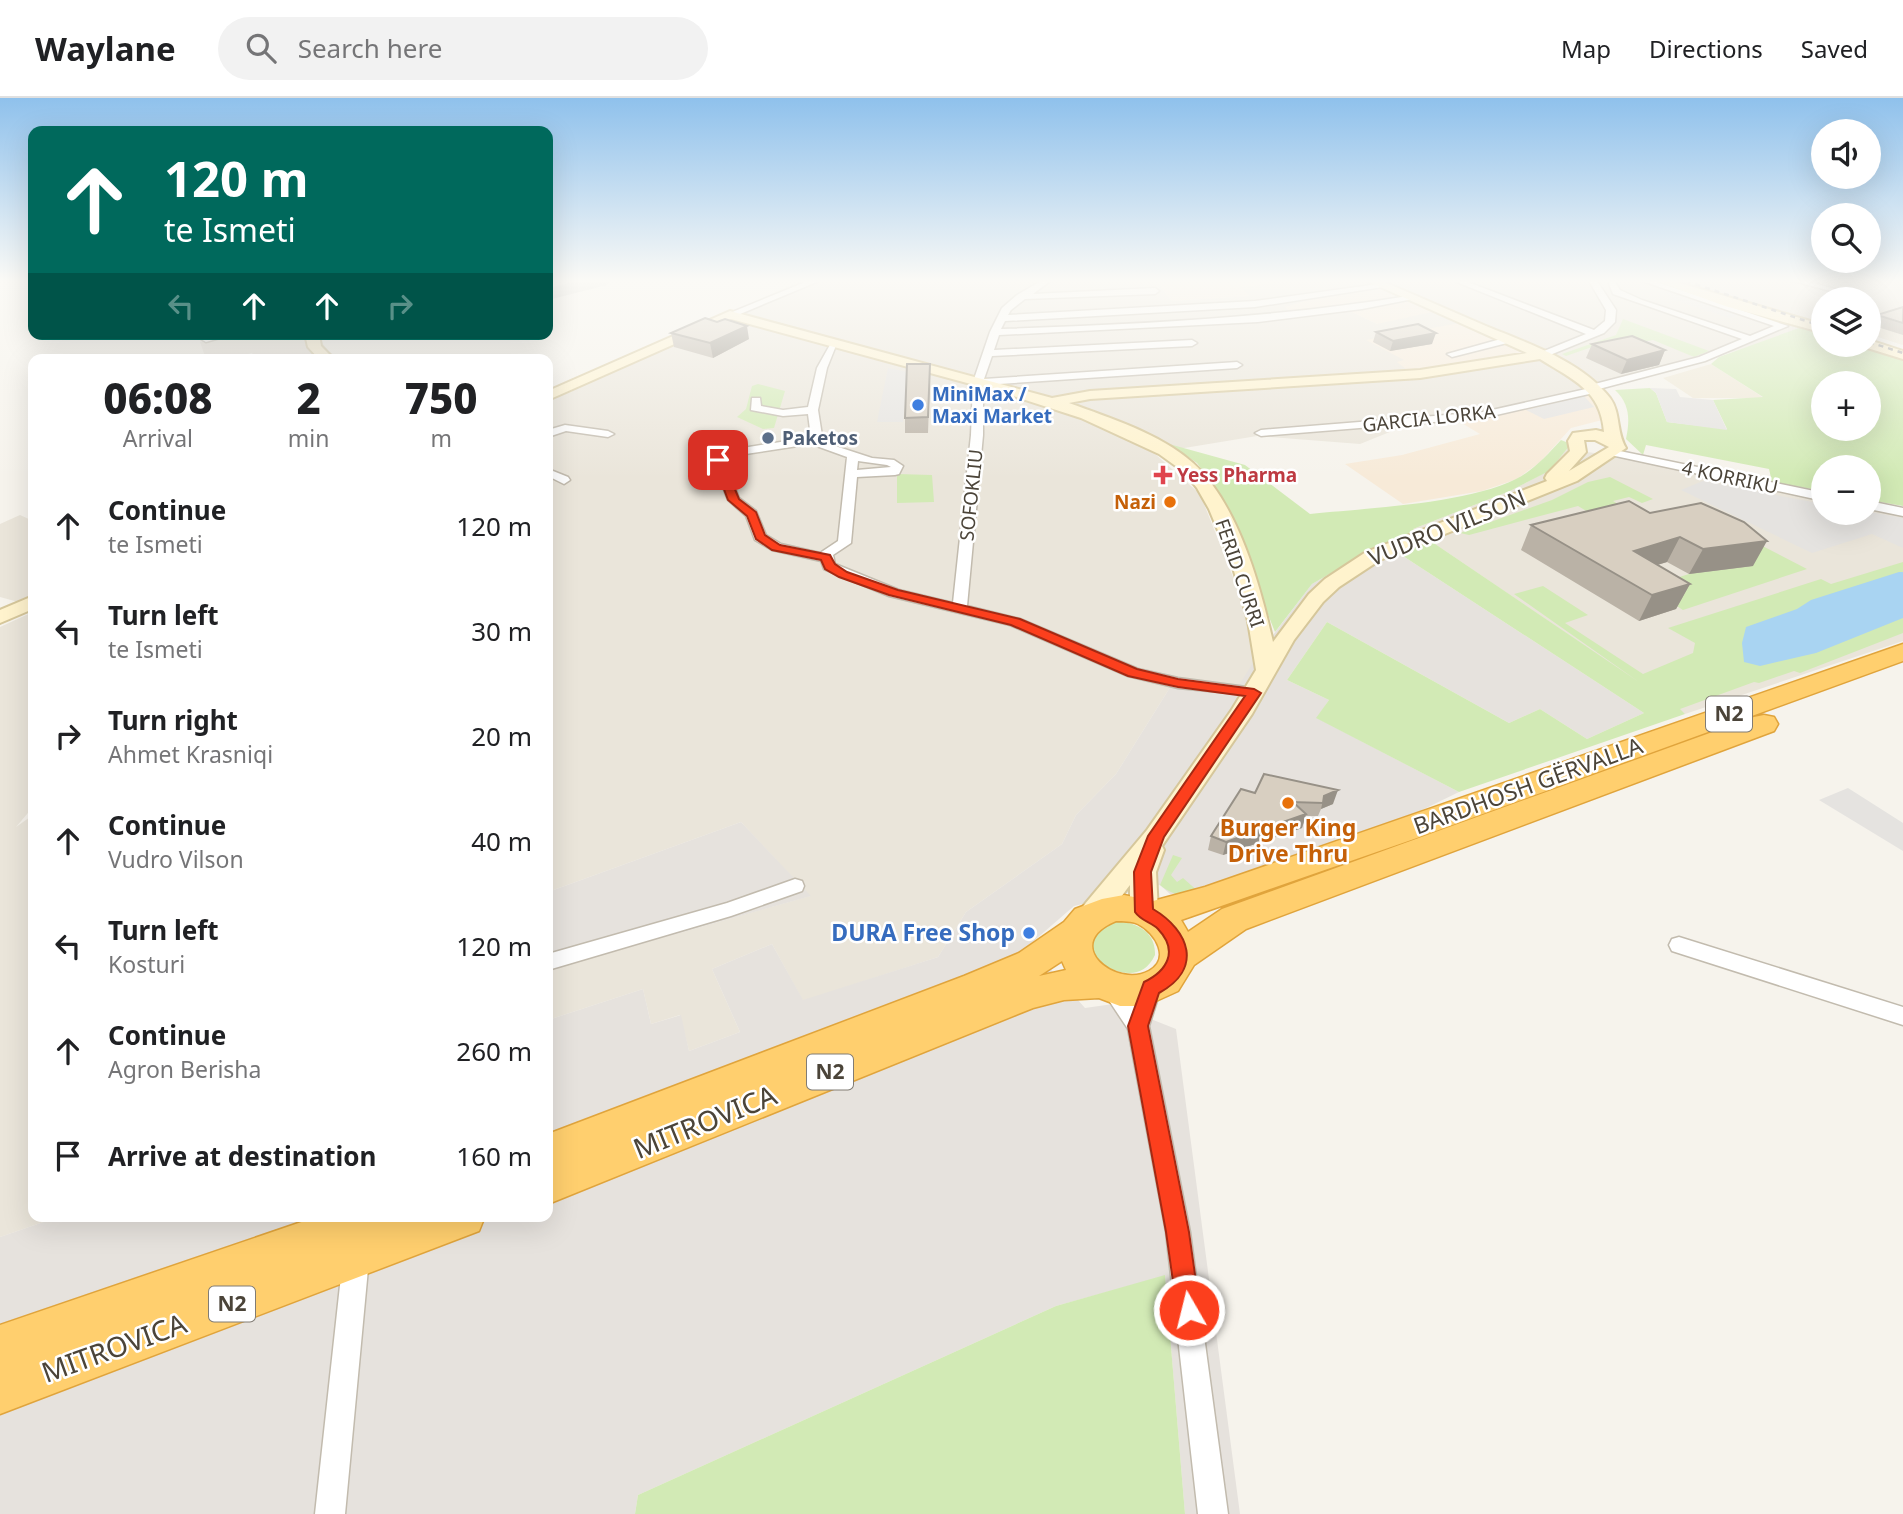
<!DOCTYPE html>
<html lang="en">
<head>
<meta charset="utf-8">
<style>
  :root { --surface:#fff; --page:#f2f2f2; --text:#202124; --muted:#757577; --line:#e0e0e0 }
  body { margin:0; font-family:"Noto Sans",sans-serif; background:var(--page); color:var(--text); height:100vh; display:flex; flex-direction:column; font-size:26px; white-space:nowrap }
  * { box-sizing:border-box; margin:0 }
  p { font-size:23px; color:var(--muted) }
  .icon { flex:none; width:38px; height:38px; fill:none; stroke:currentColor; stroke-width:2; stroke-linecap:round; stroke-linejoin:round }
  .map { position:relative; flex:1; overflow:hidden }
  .drawer { position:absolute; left:28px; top:256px; width:525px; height:868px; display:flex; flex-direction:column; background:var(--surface); border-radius:14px; box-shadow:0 7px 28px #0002 }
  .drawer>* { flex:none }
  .hud { position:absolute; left:28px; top:28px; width:525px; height:214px; border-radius:14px; box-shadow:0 7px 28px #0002; background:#00695c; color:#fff; overflow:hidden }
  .controls { position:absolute; left:1811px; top:21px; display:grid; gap:14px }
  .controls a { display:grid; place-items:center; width:70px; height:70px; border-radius:50%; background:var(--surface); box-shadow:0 7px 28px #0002; font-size:35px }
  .pin { position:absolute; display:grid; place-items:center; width:60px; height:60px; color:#fff; margin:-30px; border-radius:14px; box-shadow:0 4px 10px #0006 }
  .me { position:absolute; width:77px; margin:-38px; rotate:352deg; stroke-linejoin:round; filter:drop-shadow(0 0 5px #0008) }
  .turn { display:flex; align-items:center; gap:24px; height:147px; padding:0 21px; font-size:32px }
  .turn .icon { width:91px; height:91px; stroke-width:2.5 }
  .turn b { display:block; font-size:49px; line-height:60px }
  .lanes { display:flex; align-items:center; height:66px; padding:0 21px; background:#0003; justify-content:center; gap:35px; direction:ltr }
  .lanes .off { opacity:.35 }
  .eta { display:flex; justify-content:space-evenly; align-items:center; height:119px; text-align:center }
  .eta b { font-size:42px; font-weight:800; line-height:49px }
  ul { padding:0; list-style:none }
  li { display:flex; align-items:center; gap:21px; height:105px; padding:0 21px }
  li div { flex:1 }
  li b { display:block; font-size:26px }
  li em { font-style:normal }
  header { display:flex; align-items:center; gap:42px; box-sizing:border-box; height:98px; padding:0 35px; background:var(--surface); border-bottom:2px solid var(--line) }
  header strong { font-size:33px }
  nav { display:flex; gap:38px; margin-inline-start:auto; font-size:24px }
  .search { width:490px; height:63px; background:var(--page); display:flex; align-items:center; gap:18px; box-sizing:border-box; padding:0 24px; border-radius:38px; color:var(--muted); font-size:26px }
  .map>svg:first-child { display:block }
  .residential { fill:#eae5da; fill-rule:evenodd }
  .commercial { fill:#f7ead8 }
  .industrial { fill:#e6e2dd }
  .education { fill:#efe8d6 }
  .green { fill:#d2eab5; fill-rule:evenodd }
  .parking { fill:#e5e3e0 }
  .water { fill:#a9d4f2 }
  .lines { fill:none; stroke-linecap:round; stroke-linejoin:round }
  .taxiway { fill:#c8c6c3; fill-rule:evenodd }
  .street-casing { stroke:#c2bbae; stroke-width:3 }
  .secondary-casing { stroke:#d6c79b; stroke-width:4 }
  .highway-casing { stroke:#e0a43c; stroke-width:3 }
  .street { fill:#fff; fill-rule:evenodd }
  .secondary { fill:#fff3cd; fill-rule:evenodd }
  .highway { fill:#ffcf6e; fill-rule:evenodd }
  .rail { stroke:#9a9a9a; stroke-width:2.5; stroke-dasharray:5 5; stroke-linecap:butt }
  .wall { fill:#bab2a6 }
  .shaded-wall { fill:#979187 }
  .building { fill:#d8cfc1; stroke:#979187; stroke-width:2 }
  .route { fill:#fc3f1d; stroke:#a42913; stroke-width:2 }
  .shop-dot { fill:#3f7fe0; stroke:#fff; stroke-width:2.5 }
  .service-dot { fill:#5c6f8a; stroke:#fff; stroke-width:2.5 }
  .health-dot { fill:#e0444e; stroke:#fff; stroke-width:2.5 }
  .food-dot { fill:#e8710a; stroke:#fff; stroke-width:2.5 }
  .labels { text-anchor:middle; stroke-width:5; stroke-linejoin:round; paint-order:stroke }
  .far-shop-label { font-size:19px; font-weight:bold; fill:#366cbe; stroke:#fff; text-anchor:start }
  .far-street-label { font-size:19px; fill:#4b4439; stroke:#fff }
  .far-service-label { font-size:19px; font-weight:bold; fill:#4e5e75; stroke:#fff; text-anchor:start }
  .far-health-label { font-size:19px; font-weight:bold; fill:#be3a42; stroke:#fff; text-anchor:start }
  .far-food-label { font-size:19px; font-weight:bold; fill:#c56008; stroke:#fff; text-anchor:end }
  .shield { fill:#fff; stroke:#817c74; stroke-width:2 }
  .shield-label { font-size:21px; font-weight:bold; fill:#4b4439 }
  .street-label { font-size:23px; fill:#4b4439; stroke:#fff }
  .food-label { font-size:23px; font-weight:bold; fill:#c56008; stroke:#fff }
  .shop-label { font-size:23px; font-weight:bold; fill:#366cbe; stroke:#fff; text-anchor:end }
  .near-street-label { font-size:28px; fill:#4b4439; stroke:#fff }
</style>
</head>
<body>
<header>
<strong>Waylane</strong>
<div class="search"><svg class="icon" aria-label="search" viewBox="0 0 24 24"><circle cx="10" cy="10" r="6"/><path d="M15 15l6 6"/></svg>Search here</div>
<nav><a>Map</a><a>Directions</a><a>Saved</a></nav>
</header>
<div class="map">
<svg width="1903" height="1416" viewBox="0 0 1903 1416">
  <rect width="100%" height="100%" fill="#f6f3ec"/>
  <path class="residential" d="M800,183H1156L1172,203L1249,198L1239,189L1297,183H1903V247L1869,236V201H1824L1823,229L1594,292L1465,318L1442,313L1360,346L1257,338L1154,355L1200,396L1262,552L1236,593L1174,583L1116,676L1076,717L1062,746L966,814L938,859L803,903L772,846L712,871L740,934L689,953L680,917L651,926L643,891L548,922V872L810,798L741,724L548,794V293L561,290ZM1382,189L1377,226L1348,212L1286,209L1312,201ZM1461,224L1492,263L1486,261L1450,269L1398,264L1406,263Z
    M235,236H321V243L329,254L341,261H255L252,255L229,261H206L200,244Z
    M1571,346L1572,351L1586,354L1621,358L1823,400L1824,415H1869V409L1903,415V543L1685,616L1413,431L1510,393L1548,373Z
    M20,417L33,423V508L0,499V426Z
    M33,514V709L16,729L33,717V1118H61L0,1139V529Z"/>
  <path class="commercial" d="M1156,183H1295L1240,189L1250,198L1172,203Z
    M1383,189L1542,257L1492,263L1486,261L1411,275L1397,264L1404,262L1366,242L1460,225L1437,213L1377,226L1348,212L1298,219L1285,209L1312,201Z
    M1590,292L1610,320L1571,330L1540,364L1517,381L1482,393L1403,406L1345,366L1402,357L1480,336L1460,324L1465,318L1483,317Z"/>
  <path class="industrial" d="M1383,445L1644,615L1587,641L1540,611L1509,625L1327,524L1287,582L1329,602L1317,620L1459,694L1381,732L1193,797L1170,796L1160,787L1074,808L1029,847L1085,910L1113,906L1176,931L1240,1416H1185L1165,1178L1056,1208L638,1397L635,1416H0V1139L61,1118H548V922L643,891L651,926L681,917L689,953L740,934L712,871L772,846L803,902L938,859L966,814L1062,746L1076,717L1116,676L1174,583L1236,592L1257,558L1312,486Z
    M741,724L811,798L548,872V794Z"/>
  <path class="education" d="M1890,211L1903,215V247L1869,236V217Z
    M1711,266L1764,300H1693L1663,280Z"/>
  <path class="green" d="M1623,221L1709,253L1694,259L1653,242L1619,248L1592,249L1566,258L1562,256L1616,237Z
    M1810,226L1823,231L1824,247L1869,246L1903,258V408L1869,402V369H1824L1823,393L1772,384L1769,371L1646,347L1643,357L1626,341C1630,322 1630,306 1615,292L1650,290L1656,295L1667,324L1727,331L1713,302L1763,299L1711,266L1719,259ZM1824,285H1869V331H1824Z
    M758,286L785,293L774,330L763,331L737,319L746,311L752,288Z
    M1561,342L1571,346L1549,373L1510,393L1413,431L1639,584L1514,496L1543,488L1588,517L1565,525L1643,576L1693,555L1695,545L1668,530L1821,481L1831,486L1903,464V535L1800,575L1794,573L1759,585L1754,584L1680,611L1685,616L1459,694L1316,620L1329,602L1287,582L1327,524L1509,625L1540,611L1587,641L1644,615L1383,445L1312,486L1275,534L1221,398L1197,365L1169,346L1245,367L1310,416C1367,410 1466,406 1516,381C1534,372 1548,356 1561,342Z
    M897,376L932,377L934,404L897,405Z
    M1610,379L1653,401L1642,405L1629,399L1613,403L1640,419L1610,427L1578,408L1469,437L1460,435L1552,402L1588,384Z
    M1720,426L1807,471L1683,512L1647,489L1689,476Z
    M1173,757L1182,760L1171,777L1177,784L1183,780L1200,795C1185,800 1172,797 1160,787Z
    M1114,823C1136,824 1156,833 1155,857C1142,885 1115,875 1094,862L1090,837Z
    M1165,1177L1185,1416H635L638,1397L1056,1208Z"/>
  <path class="parking" d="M1673,192L1744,215L1730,220L1668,200L1672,198L1664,195Z
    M888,270L908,274L903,324H877Z
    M1650,290L1676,291L1680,299L1713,302L1727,332L1667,324L1656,295Z
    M1584,298L1594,309L1544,321L1526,312Z
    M1703,383L1823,406L1824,415L1869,414L1903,420V450L1872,436L1812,455L1681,392Z
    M1848,690L1903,725V753L1819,702Z"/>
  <path class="water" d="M1899,474H1903V520L1816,555L1760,568L1744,564L1742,545L1746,529L1797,511L1811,502Z"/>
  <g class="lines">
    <path class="taxiway" d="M577,183H610L607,187L548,202V190Z"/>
    <g class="street-casing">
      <path id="street" d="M808,183H819L733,219L725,217Z
        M1041,183H1050L1033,196L1155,190L1159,193L1155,196L1025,201L1011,212L1008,217L1255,203L1385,185L1389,188L1255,209L1005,223L1001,231C1140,226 1277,220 1414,197L1418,200L1362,211L1258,224L999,237L994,252L1192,242L1197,245L1192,248L992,258L984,281L1237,264L1242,267L1237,270L983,287V337L967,508L1020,521L1138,571L1178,580L1254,590L1262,595L1260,598L1178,590L1128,578L1010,527L889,498L824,471L821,463L772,452L755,442L746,418L728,402L712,362L718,354L811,339L808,316L783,318L751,312L752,300H760L761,308L783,312L808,309L817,270L831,245H837L827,270L818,312L823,344L872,360L894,362L903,368L899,376L895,377L857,379L851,445L833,457L835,466L899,492L953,505L971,337L973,284L990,234L1002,210L1017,197ZM811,346L847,359L838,443L820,455L781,446L766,437L756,413L739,400L724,362L726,359ZM858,363L887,367L891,369L857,372Z
        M1454,183H1465L1594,232L1605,223L1606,212L1589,183H1597L1616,212L1615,224L1604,235L1545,259H1539V255L1586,236Z
        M1608,183H1614L1620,192L1642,202L1750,238L1774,228L1642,183H1654L1788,228L1705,263L1599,291L1598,294L1483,320L1261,338L1255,335L1261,332L1483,314L1586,291L1587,288L1699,259L1742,241L1613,196Z
        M1793,183H1806L1871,201L1869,203Z
        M214,236H233L206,244L201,241Z
        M1508,239L1511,240V244L1452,259L1447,256Z
        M565,327L608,333L614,336L608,339L566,333L548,339V332Z
        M1610,351L1824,395V403L1606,356L1604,354Z
        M548,371L568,379L570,382L564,386L548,378Z
        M1869,403L1903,410V418L1869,411Z
        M795,781L802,783L804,788L802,793L731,818L548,872V856L727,805Z
        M1679,839L1903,909V927L1672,853L1669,847L1672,841Z
        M1110,881L1117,883L1135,907L1144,884L1151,882L1158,884L1161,890L1149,928L1190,1134L1228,1416H1198L1166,1134L1128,931L1100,889L1103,883Z
        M356,1147L365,1151L369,1160L345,1416H315L343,1160L347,1151Z"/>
    </g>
    <g class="secondary-casing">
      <path id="secondary" d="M1367,183H1382C1417,198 1451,213 1486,228C1527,245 1582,263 1610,300C1621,315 1616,334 1626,350L1577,383L1380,462L1339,489L1323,504L1294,542L1252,616L1162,748L1164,752L1156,774L1158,814L1154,821L1144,824L1134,821L1130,814V787C1117,803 1102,834 1078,826L1074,819L1147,732L1231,613L1256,572L1248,523L1232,466L1209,411L1197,390L1184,374L1159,356L1081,320L1004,295L731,221L548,302V293L730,213L1052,300L1090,293L1420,272L1527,255ZM1540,261C1573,282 1601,292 1604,334L1596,332L1573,335L1568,343L1570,353L1547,376L1545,380L1547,383L1366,454L1325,481L1309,496L1273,544C1260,487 1238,406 1193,365C1161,336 1110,320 1069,305L1090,301L1420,280ZM1595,342L1609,349L1569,373L1586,354L1584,342Z
        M1656,183H1673L1824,227V235L1725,208Z
        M305,236H319L321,248L334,261H319L308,249Z
        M1869,242L1903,253V261L1864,249L1863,247H1869Z
        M33,498V511L0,525V512Z"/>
    </g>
    <g class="highway-casing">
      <path id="highway" d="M1903,546V563L1414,741L1181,822L1188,834L1222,811L1754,619L1764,617L1774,619L1778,626L1774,633L1246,831L1194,867L1178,893L1156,903L1143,908H1120L1099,900L1064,902L1033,910L548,1106V1036L964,878L1019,855L1064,824L1075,811L1102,801L1124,797L1153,803L1205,789ZM1116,823C1123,823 1132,823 1138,826C1156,835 1171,861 1149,873C1116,891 1060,846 1116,823ZM1062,863L1066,872L1039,878Z
        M319,1118H485L479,1133L0,1316V1227Z"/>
    </g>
    <use href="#street" class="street"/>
    <use href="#secondary" class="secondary"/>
    <use href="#highway" class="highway"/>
    <path class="rail" d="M1686,183L1824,229
      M1869,244L1903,255"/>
  </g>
  <path class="wall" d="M1903,209V237L1871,227L1877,217Z
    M1376,234L1432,246L1390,253L1373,244Z
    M671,235L749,241L713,260L674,249Z
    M1592,246L1665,252L1659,267L1621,276L1586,260Z
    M930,280L928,335H905V320Z
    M1650,415L1753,468L1689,476L1667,464L1657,467L1690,486L1676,511L1639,523L1521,452L1531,427Z
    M1255,695L1333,706L1321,711L1318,718H1306L1302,730L1223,757L1208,752L1211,738Z"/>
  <path class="shaded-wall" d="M747,228L749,241L713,260L710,245Z
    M1436,235L1432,246L1390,253L1393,243Z
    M1665,252L1659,267L1621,276L1627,262Z
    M1680,439L1667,464L1621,478L1634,453Z
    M1767,443L1753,468L1689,476L1703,451Z
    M1690,486L1676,511L1639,523L1652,497Z
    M1338,692L1333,706L1321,711L1324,698Z
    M1306,716L1302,730L1223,757L1226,744Z"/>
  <path class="building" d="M1903,209V225L1877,217Z
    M705,220L717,224L725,221L747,228L710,245L671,235Z
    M1418,226L1436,235L1393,243L1376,234Z
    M1632,238L1665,252L1627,262L1592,246Z
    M907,266H930L928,319L905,320Z
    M1629,403L1650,415L1701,405L1744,424L1767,443L1703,451L1680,439L1634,453L1690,486L1652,497L1531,427Z
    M1264,676L1338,692L1324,698L1323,705L1293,704L1306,716L1226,744L1211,738L1241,691L1255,695Z"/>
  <linearGradient id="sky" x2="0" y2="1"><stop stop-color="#8fc1ec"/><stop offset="0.48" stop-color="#fbfaf6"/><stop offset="1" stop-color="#fbfaf6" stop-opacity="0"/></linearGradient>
  <rect width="1903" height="381" fill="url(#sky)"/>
  <path class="route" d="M718,359L723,362L739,401L756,414L765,437L780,447L830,457L835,466L847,474L898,492L1020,521L1137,571L1178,581L1254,591L1261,595L1164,739L1151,774L1153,811C1190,833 1203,871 1159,895L1148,928L1189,1134L1200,1212L1197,1220L1189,1223L1180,1220L1177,1212L1166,1134L1128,928L1144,884C1167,873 1179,853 1158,831C1151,824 1141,823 1135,814L1134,774L1148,738L1245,598L1178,589L1128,578L1011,527L889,497L839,479L825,471L821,462L772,452L756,441L747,418L728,402L713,362Z"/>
  <g class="shop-dot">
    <circle cx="918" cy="307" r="7"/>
    <circle cx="1029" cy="835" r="7"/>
  </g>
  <circle class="service-dot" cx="768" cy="340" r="7"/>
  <path class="health-dot" d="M1159.5 366.5h7v7h7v7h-7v7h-7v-7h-7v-7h7z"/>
  <g class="food-dot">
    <circle cx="1170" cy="404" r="7"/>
    <circle cx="1288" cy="705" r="7"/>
  </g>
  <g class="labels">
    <g class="far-shop-label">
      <text x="932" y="303">MiniMax /<tspan x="932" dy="22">Maxi Market</tspan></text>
    </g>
    <g class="far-street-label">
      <text transform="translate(1429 320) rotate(-6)" y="7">GARCIA LORKA</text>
      <text transform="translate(1730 379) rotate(12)" y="7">4 KORRIKU</text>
      <text transform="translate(971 397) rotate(-84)" y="7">SOFOKLIU</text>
      <text transform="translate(1240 475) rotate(71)" y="7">FERID CURRI</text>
    </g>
    <g class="far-service-label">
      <text x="782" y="347">Paketos</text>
    </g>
    <g class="far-health-label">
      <text x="1177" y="384">Yess Pharma</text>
    </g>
    <g class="far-food-label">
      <text x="1156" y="411">Nazi</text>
    </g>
    <g class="shield">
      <rect x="1706" y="598.5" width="46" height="35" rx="5"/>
      <rect x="807" y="956.5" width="46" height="35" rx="5"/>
      <rect x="209" y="1188.5" width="46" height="35" rx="5"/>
    </g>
    <g class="shield-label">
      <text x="1729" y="623">N2</text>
      <text x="830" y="981">N2</text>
      <text x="232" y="1213">N2</text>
    </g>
    <g class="street-label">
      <text transform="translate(1447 430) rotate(-22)" y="8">VUDRO VILSON</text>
      <text transform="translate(1528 688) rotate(-20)" y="8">BARDHOSH GËRVALLA</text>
    </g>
    <g class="food-label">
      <text x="1288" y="738">Burger King<tspan x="1288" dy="26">Drive Thru</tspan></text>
    </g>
    <g class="shop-label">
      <text x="1015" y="843">DURA Free Shop</text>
    </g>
    <g class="near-street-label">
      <text transform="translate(705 1024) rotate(-22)" y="10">MITROVICA</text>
      <text transform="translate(114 1250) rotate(-20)" y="10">MITROVICA</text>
    </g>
  </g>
</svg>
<div class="controls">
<a><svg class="icon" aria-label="sound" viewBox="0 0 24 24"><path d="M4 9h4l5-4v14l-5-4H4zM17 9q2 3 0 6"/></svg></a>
<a><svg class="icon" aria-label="search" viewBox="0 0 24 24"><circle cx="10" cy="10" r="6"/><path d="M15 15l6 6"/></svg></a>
<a><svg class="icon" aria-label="layers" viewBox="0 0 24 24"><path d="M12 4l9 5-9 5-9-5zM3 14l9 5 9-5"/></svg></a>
<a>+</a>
<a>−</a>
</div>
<div class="pin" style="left:718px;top:362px;background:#d93025"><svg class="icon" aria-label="arrive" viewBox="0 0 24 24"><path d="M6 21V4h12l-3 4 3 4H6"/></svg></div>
<svg class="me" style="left:1189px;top:1212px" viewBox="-20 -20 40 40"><circle r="17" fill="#fc3f1d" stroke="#fff" stroke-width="3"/><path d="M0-11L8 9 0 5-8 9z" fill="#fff"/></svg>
<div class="hud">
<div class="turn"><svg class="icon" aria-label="ahead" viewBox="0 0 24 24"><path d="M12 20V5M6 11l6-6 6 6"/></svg><div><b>120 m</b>te Ismeti</div></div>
<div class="lanes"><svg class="icon off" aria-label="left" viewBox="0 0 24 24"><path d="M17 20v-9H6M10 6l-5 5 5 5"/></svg><svg class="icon" aria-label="ahead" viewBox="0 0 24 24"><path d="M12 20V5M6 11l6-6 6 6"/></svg><svg class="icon" aria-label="ahead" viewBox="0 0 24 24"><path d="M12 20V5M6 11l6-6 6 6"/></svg><svg class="icon off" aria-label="right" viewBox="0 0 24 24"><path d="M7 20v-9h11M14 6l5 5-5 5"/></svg></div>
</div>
<section class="drawer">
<div class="eta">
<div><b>06:08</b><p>Arrival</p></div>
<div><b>2</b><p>min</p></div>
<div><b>750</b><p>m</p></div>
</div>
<ul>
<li><svg class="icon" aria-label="ahead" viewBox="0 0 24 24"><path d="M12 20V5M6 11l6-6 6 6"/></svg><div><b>Continue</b><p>te Ismeti</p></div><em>120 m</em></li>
<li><svg class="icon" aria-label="left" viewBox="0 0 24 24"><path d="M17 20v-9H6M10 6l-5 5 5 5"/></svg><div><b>Turn left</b><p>te Ismeti</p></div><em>30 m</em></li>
<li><svg class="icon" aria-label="right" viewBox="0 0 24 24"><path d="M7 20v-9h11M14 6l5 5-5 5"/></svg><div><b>Turn right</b><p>Ahmet Krasniqi</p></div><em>20 m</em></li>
<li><svg class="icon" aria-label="ahead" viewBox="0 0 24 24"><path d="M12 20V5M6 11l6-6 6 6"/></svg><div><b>Continue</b><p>Vudro Vilson</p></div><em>40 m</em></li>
<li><svg class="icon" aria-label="left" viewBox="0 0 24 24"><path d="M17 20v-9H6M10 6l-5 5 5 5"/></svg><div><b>Turn left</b><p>Kosturi</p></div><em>120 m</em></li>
<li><svg class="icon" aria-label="ahead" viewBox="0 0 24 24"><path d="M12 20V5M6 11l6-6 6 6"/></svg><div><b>Continue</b><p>Agron Berisha</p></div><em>260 m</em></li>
<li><svg class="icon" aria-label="arrive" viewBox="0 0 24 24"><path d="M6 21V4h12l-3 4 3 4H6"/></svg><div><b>Arrive at destination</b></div><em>160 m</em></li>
</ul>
</section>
</div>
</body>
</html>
